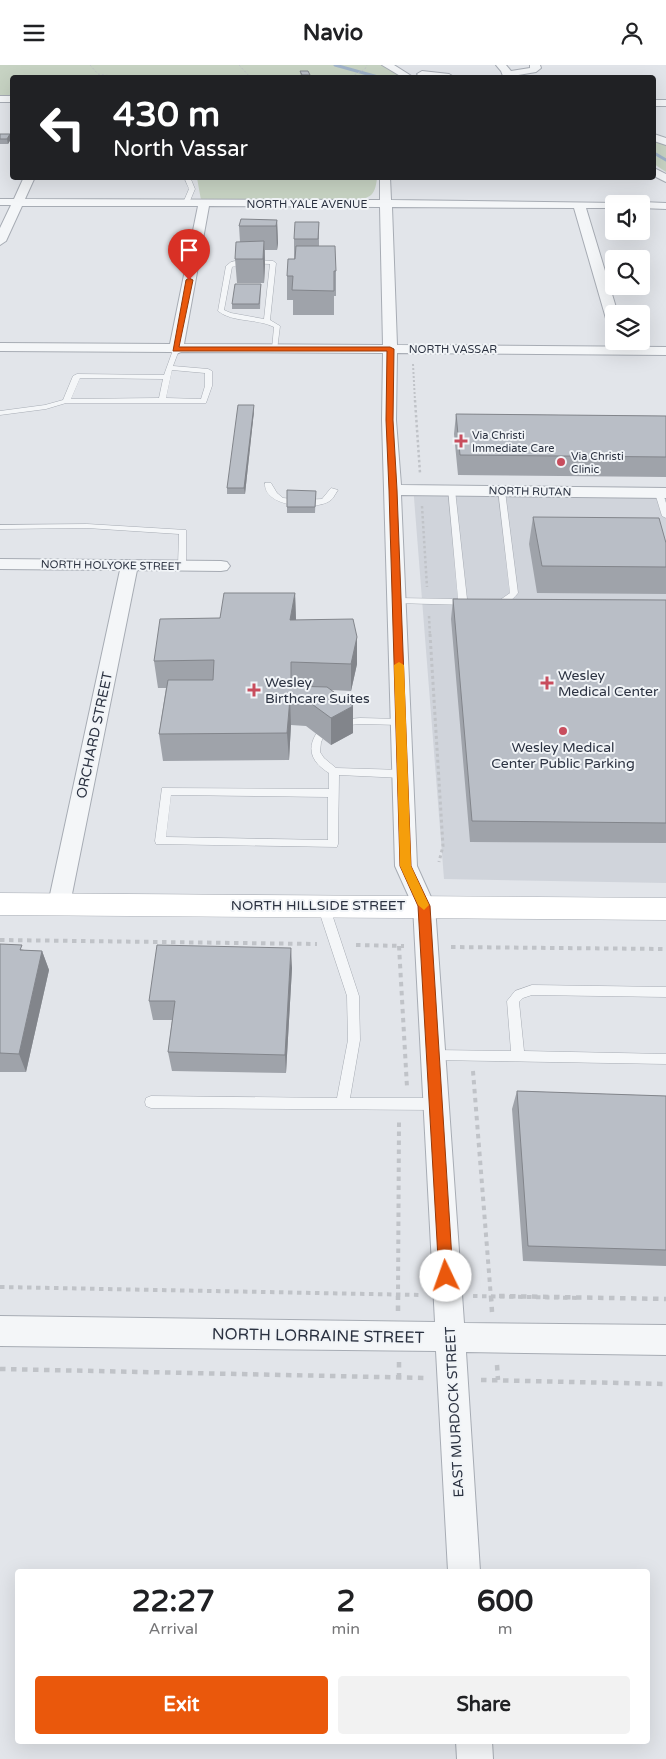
<!DOCTYPE html>
<html lang="en">
<head>
<meta charset="utf-8">
<style>
  :root { --surface:#fff; --page:#f2f2f2; --text:#202124; --muted:#757577; --accent:#ea580c }
  body { margin:0; font-family:"Varela Round",sans-serif; background:var(--page); color:var(--text); height:100vh; display:flex; flex-direction:column; font-size:19px; white-space:nowrap }
  * { box-sizing:border-box; margin:0 }
  p { font-size:16px; color:var(--muted) }
  .icon { flex:none; width:28px; height:28px; fill:none; stroke:currentColor; stroke-width:2; stroke-linecap:round; stroke-linejoin:round }
  .map { position:relative; flex:1; overflow:hidden }
  .side { position:absolute; left:15px; top:1504px; width:635px; height:175px; display:flex; flex-direction:column; background:var(--surface); border-radius:5px; box-shadow:0 5px 20px #0002 }
  .side>* { flex:none }
  .guide { position:absolute; left:10px; top:10px; width:646px; height:105px; border-radius:5px; box-shadow:0 5px 20px #0002; background:#202124; color:#fff; overflow:hidden }
  .tools { position:absolute; left:605px; top:130px; display:grid; gap:10px }
  .tools a { display:grid; place-items:center; width:45px; height:45px; border-radius:5px; background:var(--surface); box-shadow:0 5px 20px #0002; font-size:25px }
  .pin { position:absolute; display:grid; place-items:center; width:42px; height:42px; color:#fff; margin:-51px -21px; border-radius:50% 50% 50% 0; rotate:-45deg; box-shadow:0 0 5px #0007 }
  .pin .icon { rotate:45deg }
  .me { position:absolute; width:55px; margin:-28px; rotate:357deg; stroke-linejoin:round; filter:drop-shadow(0 0 4px #0008) }
  .turn { display:flex; align-items:center; gap:18px; height:105px; padding:0 20px; font-size:22px }
  .turn .icon { width:65px; height:65px; stroke-width:2.5 }
  .turn b { display:block; font-size:35px; line-height:42px }
  .eta { display:flex; justify-content:space-evenly; align-items:center; height:85px; text-align:center }
  .eta b { font-size:30px; font-weight:700; line-height:35px }
  .action { display:flex; gap:10px; margin-top:auto; padding:10px 20px }
  .action a { flex:1; height:58px; border-radius:5px; background:var(--accent); color:#fff; font-size:20px; font-weight:700; line-height:58px; text-align:center }
  .action a+a { background:var(--page); color:var(--text) }
  header { display:flex; justify-content:space-between; align-items:center; height:65px; padding:0 20px; background:var(--surface); font-size:22px; font-weight:700 }
  .map>svg:first-child { display:block }
  .built { fill:#d0d4db }
  .green { fill:#c7d3c3 }
  .lines { fill:none; stroke-linecap:round; stroke-linejoin:round }
  .stream { stroke:#9fb2c8; stroke-width:3 }
  .service-casing { stroke:#a7acb4; stroke-width:1 }
  .minor-casing { stroke:#a7acb4; stroke-width:2 }
  .secondary-casing { stroke:#a7acb4; stroke-width:1 }
  .path-far5 { stroke:#c0c3c8; stroke-width:1; stroke-dasharray:2 2; stroke-linecap:butt }
  .path-far4 { stroke:#c0c3c8; stroke-width:2; stroke-dasharray:2 2; stroke-linecap:butt }
  .path-far3 { stroke:#c0c3c8; stroke-width:2.5; stroke-dasharray:2.5 2.5; stroke-linecap:butt }
  .path-far2 { stroke:#c0c3c8; stroke-width:3; stroke-dasharray:3 3; stroke-linecap:butt }
  .path-far1 { stroke:#c0c3c8; stroke-width:4; stroke-dasharray:4.5 4.5; stroke-linecap:butt }
  .path { stroke:#c0c3c8; stroke-width:4.5; stroke-dasharray:5.5 5.5; stroke-linecap:butt }
  .service { fill:#f4f6f8; fill-rule:evenodd }
  .minor { fill:#f4f6f8; fill-rule:evenodd }
  .secondary { fill:#fff; fill-rule:evenodd }
  .wall { fill:#9fa3aa }
  .shaded-wall { fill:#82858b }
  .building { fill:#b9bec6; stroke:#82858b }
  .route { fill:#ea580c; stroke:#983908 }
  .slow { fill:#f59e0b }
  .poi-dot { fill:#c84d5d; stroke:#f1f4f7; stroke-width:2 }
  .labels { text-anchor:middle; stroke-width:4; stroke-linejoin:round; paint-order:stroke }
  .far-street-label { font-size:11px; fill:#2b3241; stroke:#f1f4f7 }
  .far-poi-label { font-size:11px; fill:#2b3241; stroke:#f1f4f7; text-anchor:start }
  .poi-label { font-size:14px; fill:#2b3241; stroke:#f1f4f7; text-anchor:start }
  .street-label { font-size:14px; fill:#2b3241; stroke:#f1f4f7 }
  .near-street-label { font-size:16px; fill:#2b3241; stroke:#f1f4f7 }
</style>
</head>
<body>
<header><svg class="icon" aria-label="menu" viewBox="0 0 24 24"><path d="M4 6h16M4 12h16M4 18h16"/></svg>Navio<svg class="icon" aria-label="person" viewBox="0 0 24 24"><circle cx="12" cy="8" r="4"/><path d="M4 21q1-7 8-7t8 7"/></svg></header>
<div class="map">
<svg width="666" height="1694" viewBox="0 0 666 1694">
  <rect width="100%" height="100%" fill="#e2e5ea"/>
  <path class="built" d="M413,420L666,422V818L444,814Z"/>
  <path class="green" d="M0,0H383L402,12H12V32H0Z
    M654,76L666,80V107L654,99Z
    M197,113H377C375,133 369,133 350,136L201,135Z"/>
  <g class="lines">
    <path class="stream" d="M335,0L378,12
      M654,88L666,95"/>
    <g class="service-casing">
      <path id="service" d="M184,112H190L195,124L189,138L186,140L183,138L189,124Z
        M245,194L273,196L276,198L270,255L280,261L277,285L272,284L274,262C256,253 233,258 218,246L226,201L231,197ZM245,198L270,199L264,254L231,248L224,245L232,202Z
        M176,283L179,285L173,301L208,304L212,306V321L206,338H66L46,344L0,350V346L45,340L63,335L73,311L77,309L164,310L173,285ZM172,305L205,308V321L201,334L166,333ZM80,313L163,314L159,333L71,334Z
        M265,418H271L277,428L283,433L303,435L322,434L331,423L338,425C335,429 333,435 328,437C313,445 263,442 265,418Z
        M448,423L455,425L467,534L472,537L468,540L394,538V534L397,533L458,534Z
        M498,424L505,426L518,528C511,537 502,542 491,540V536L500,535L510,528Z
        M656,426L663,428L666,438V453L662,451L655,428Z
        M87,459L186,465V501L182,504L178,501L179,469L87,463L0,464V460Z
        M360,653L401,654L406,657L401,660L360,659L339,661L334,658L339,655Z
        M319,668L324,671L321,677L320,687L324,693L336,703L403,705L408,709L403,713L339,710L338,779L337,782L156,779L155,776L162,723L329,724V708C313,698 306,686 316,669ZM171,730L328,732V775L166,772Z
        M323,836L327,837L329,840L359,931L360,975L350,1033H436L441,1035L442,1039L441,1043L436,1045L151,1043L146,1041L145,1037L146,1033L151,1031L337,1033L348,975L347,931L317,840L319,837Z
        M532,920L666,922V932L532,930L523,933L519,937L524,986L666,989V999L433,995L429,994L427,990L429,986L433,985L511,986L507,936L515,926Z"/>
    </g>
    <g class="minor-casing">
      <path id="minor" d="M382,0H394L413,12H402Z
        M496,0H506L511,6L530,3V0H540L541,3L536,7L506,12L503,11L501,6Z
        M422,6L449,9L454,12L419,11L417,9Z
        M0,31H12V37H0Z
        M654,35H666V41H654Z
        M654,69L666,73V80L654,76Z
        M654,103L666,109V117L654,111Z
        M24,112H35L25,134L380,135V112H390L391,135L618,138L614,139V143H586L618,249H614V261L607,257L574,143L392,142L397,280L666,282V290L397,288L396,355L401,420L666,423V433L401,430L417,801L435,841L464,1258L666,1260V1290L466,1287L480,1506H448L436,1286L0,1281V1251L435,1257L413,841L395,801L382,355L383,288L181,287L176,289L171,287L0,286V278L170,279L198,141H22L6,176L0,180V163L11,140H0V134H14ZM209,141L380,142L383,280L184,279Z
        M641,137L666,138V144L641,143V139H636Z
        M0,494L221,496L227,497L230,501L227,505L221,506L137,505L70,839L67,845L59,848L51,845L48,839L120,505L0,504Z
        M456,1676H492L493,1694H457Z"/>
    </g>
    <g class="secondary-casing">
      <path id="secondary" d="M0,828L666,833V855L0,850Z"/>
    </g>
    <path class="path-far5" d="M90,0L98,9L118,12
      M239,0L250,12
      M351,12L365,4L367,0"/>
    <path class="path-far4" d="M413,299L415,336"/>
    <path class="path-far3" d="M415,335L420,408
      M422,441L427,522
      M429,551L430,571"/>
    <path class="path-far2" d="M430,569L443,781L439,797"/>
    <path class="path-far1" d="M0,875L317,879
      M356,880L404,881
      M399,881L407,1022
      M451,882L666,884
      M473,1006L491,1233
      M0,1222L422,1230
      M473,1231L579,1233
      M398,1233L399,1057"/>
    <path class="path" d="M491,1231L492,1247
      M499,1231L666,1234
      M398,1246V1231
      M399,1297V1313
      M497,1300L498,1315
      M0,1304L427,1313
      M481,1315L666,1319"/>
    <use href="#service" class="service"/>
    <use href="#minor" class="minor"/>
    <use href="#secondary" class="secondary"/>
  </g>
  <path class="wall" d="M300,6L310,10V12H301Z
    M0,69H10L11,74L8,79H0Z
    M277,155L278,178L277,185H265V200L264,218H237L235,194L240,177L239,161Z
    M319,157V181L336,206V231H334V250H293V235H287V211L294,194V174Z
    M261,219L260,244H232V239Z
    M254,346L245,429H227V423Z
    M456,349L666,351V412L458,410L454,369Z
    M316,426L315,448H287V442Z
    M533,452L666,478V529L537,528L529,479Z
    M295,528L296,555L357,572V599L351,626L331,625L353,668L331,680L306,661L291,660L289,695L163,696L159,669L166,623H158L154,596L220,553Z
    M453,534L666,535V778L470,777L451,554Z
    M0,879L24,885L42,886L49,905L26,1007H0Z
    M292,903L286,1008L172,1006L168,987L172,955H153L149,936Z
    M517,1026L666,1031V1201L523,1196L512,1044Z"/>
  <path class="shaded-wall" d="M10,69L11,74L8,79L7,74Z
    M277,155L278,178L277,185L276,161Z
    M264,176L265,200L264,218L263,194Z
    M254,340V346L245,429L244,423Z
    M295,528L296,555H290Z
    M357,572V599L351,626V599Z
    M290,633L291,660L289,695L287,668Z
    M353,641V668L331,680V653Z
    M291,883L292,903L286,1008L285,990Z
    M42,886L49,905L26,1007L19,989Z"/>
  <path class="building" d="M300,6H308L310,10H302Z
    M0,69H10L7,74H0Z
    M241,154L277,155L276,161H239Z
    M295,157H319L318,174H294Z
    M264,176L263,194H235L236,177Z
    M296,181H335L336,206H334V226L292,225L293,211H287L288,194H295Z
    M235,219H261L259,239H232Z
    M238,340H254L244,423H227Z
    M456,349L666,351V392L460,390Z
    M287,425L316,426L315,442H287Z
    M533,452L659,453L666,478V502L542,501Z
    M224,528H295L290,555L353,554L357,572L351,599L291,597V621L327,622L353,641L331,653L305,634L290,633L287,668L159,669L168,615H213L214,595L154,596L160,554L220,553Z
    M453,534L666,535V758L472,756Z
    M0,879L22,880L20,885L42,886L19,989L0,988Z
    M157,880L291,883L285,990L168,987L175,936H149Z
    M517,1026L666,1031V1185L528,1181Z"/>
  <path class="route" d="M189,213L193,215L179,282H390L394,284L393,355L397,425L411,801L430,841L453,1211L451,1216L446,1218L441,1216L439,1211L418,841L400,801L389,425L386,355L387,286H173L186,215Z"/>
  <path class="slow" d="M399,597L404,600L411,801L429,840L424,845L418,840L400,801L394,600Z"/>
  <g class="poi-dot">
    <path d="M458.5 368.5h5v5h5v5h-5v5h-5v-5h-5v-5h5z"/>
    <circle cx="561" cy="397" r="5"/>
    <path d="M544.5 610.5h5v5h5v5h-5v5h-5v-5h-5v-5h5z"/>
    <path d="M251.5 617.5h5v5h5v5h-5v5h-5v-5h-5v-5h5z"/>
    <circle cx="563" cy="666" r="5"/>
  </g>
  <g class="labels">
    <g class="far-street-label">
      <text x="307" y="143">NORTH YALE AVENUE</text>
      <text x="453" y="288">NORTH VASSAR</text>
      <text transform="translate(530 426) rotate(1)" y="4">NORTH RUTAN</text>
      <text transform="translate(111 500) rotate(1)" y="4">NORTH HOLYOKE STREET</text>
    </g>
    <g class="far-poi-label">
      <text x="472" y="374">Via Christi<tspan x="472" dy="13">Immediate Care</tspan></text>
      <text x="571" y="395">Via Christi<tspan x="571" dy="13">Clinic</tspan></text>
    </g>
    <g class="poi-label">
      <text x="558" y="615">Wesley<tspan x="558" dy="16">Medical Center</tspan></text>
      <text x="265" y="622">Wesley<tspan x="265" dy="16">Birthcare Suites</tspan></text>
      <text x="563" y="687" text-anchor="middle">Wesley Medical<tspan x="563" dy="16">Center Public Parking</tspan></text>
    </g>
    <g class="street-label">
      <text transform="translate(94 670) rotate(-78)" y="5">ORCHARD STREET</text>
      <text x="318" y="845">NORTH HILLSIDE STREET</text>
      <text transform="translate(454 1347) rotate(-93)" y="5">EAST MURDOCK STREET</text>
    </g>
    <g class="near-street-label">
      <text transform="translate(318 1270) rotate(1)" y="6">NORTH LORRAINE STREET</text>
    </g>
  </g>
</svg>
<div class="tools">
<a><svg class="icon" aria-label="sound" viewBox="0 0 24 24"><path d="M4 9h4l5-4v14l-5-4H4zM17 9q2 3 0 6"/></svg></a>
<a><svg class="icon" aria-label="search" viewBox="0 0 24 24"><circle cx="10" cy="10" r="6"/><path d="M15 15l6 6"/></svg></a>
<a><svg class="icon" aria-label="layers" viewBox="0 0 24 24"><path d="M12 4l9 5-9 5-9-5zM3 14l9 5 9-5"/></svg></a>
</div>
<div class="pin" style="left:189px;top:215px;background:#d93025"><svg class="icon" aria-label="arrive" viewBox="0 0 24 24"><path d="M6 21V4h12l-3 4 3 4H6"/></svg></div>
<svg class="me" style="left:446px;top:1211px" viewBox="-20 -20 40 40"><circle r="19" fill="#fff"/><path d="M0-13L10 11 0 6-10 11z" fill="#ea580c"/></svg>
<div class="guide">
<div class="turn"><svg class="icon" aria-label="left" viewBox="0 0 24 24"><path d="M17 20v-9H6M10 6l-5 5 5 5"/></svg><div><b>430 m</b>North Vassar</div></div>
</div>
<section class="side">
<div class="eta">
<div><b>22:27</b><p>Arrival</p></div>
<div><b>2</b><p>min</p></div>
<div><b>600</b><p>m</p></div>
</div>
<div class="action"><a>Exit</a><a>Share</a></div>
</section>
</div>
</body>
</html>
